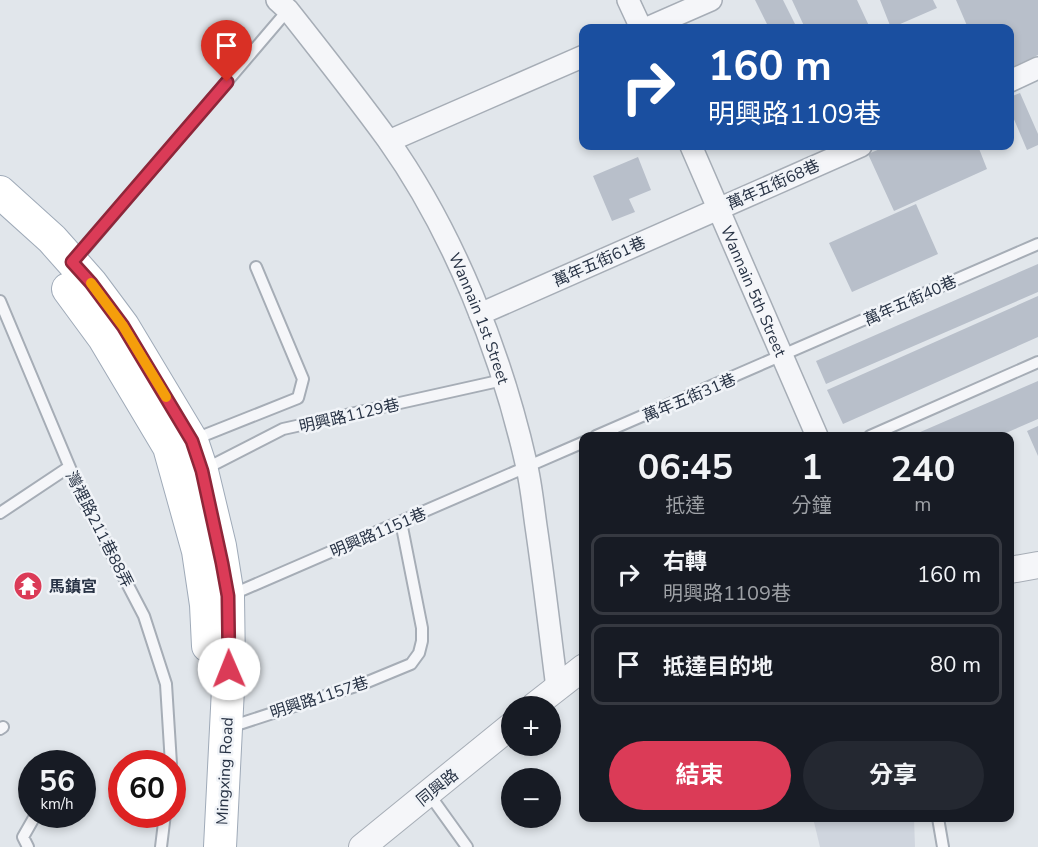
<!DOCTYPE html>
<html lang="zh-TW">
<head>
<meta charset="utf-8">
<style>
  :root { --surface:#171b24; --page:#242831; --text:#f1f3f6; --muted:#9ea1a6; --line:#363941; --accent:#db3b57 }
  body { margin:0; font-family:"Nunito Sans","Noto Sans TC",sans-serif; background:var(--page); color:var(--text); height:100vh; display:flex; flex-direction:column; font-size:22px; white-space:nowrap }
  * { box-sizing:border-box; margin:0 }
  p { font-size:20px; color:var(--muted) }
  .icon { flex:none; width:33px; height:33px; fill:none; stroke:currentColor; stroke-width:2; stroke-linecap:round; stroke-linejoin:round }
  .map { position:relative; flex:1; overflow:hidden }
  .drawer { position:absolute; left:579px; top:432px; width:435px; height:390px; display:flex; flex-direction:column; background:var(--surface); border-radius:12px; box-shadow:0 3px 9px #0003 }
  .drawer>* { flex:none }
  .top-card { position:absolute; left:579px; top:24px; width:435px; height:126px; border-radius:12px; box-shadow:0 3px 9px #0003; background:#1a4fa0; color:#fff; overflow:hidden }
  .fabs { position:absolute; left:501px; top:696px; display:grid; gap:12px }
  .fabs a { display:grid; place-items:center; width:60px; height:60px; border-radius:50%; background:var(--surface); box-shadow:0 3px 9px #0003; font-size:30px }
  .speed { position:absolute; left:18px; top:750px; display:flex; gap:12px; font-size:30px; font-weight:700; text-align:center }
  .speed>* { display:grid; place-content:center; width:78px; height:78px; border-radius:50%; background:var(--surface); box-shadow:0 3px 9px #0003; line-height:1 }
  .speed small { font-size:15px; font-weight:400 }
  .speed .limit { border:9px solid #d22; background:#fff; color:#111 }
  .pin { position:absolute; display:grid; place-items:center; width:51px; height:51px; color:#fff; margin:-62px -26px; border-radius:50% 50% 50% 0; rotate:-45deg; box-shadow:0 0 6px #0007 }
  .pin .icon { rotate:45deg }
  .me { position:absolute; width:66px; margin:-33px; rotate:359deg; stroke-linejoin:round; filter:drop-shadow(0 0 4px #0008) }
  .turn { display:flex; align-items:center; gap:21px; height:126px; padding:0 30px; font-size:27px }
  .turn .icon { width:78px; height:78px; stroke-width:2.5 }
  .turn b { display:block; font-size:42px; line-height:51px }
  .eta { display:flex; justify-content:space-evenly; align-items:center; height:102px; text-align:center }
  .eta b { font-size:36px; font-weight:700; line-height:42px }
  .cta { display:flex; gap:12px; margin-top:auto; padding:12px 30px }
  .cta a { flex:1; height:69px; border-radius:36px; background:var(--accent); color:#fff; font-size:24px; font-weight:700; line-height:69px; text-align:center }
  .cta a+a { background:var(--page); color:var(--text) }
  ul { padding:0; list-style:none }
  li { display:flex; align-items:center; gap:18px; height:81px; margin:0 12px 9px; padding:0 18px; border:3px solid var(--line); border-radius:12px }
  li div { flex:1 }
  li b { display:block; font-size:22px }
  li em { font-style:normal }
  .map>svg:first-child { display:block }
  .built { fill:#cfd5de }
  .building { fill:#b8bfca }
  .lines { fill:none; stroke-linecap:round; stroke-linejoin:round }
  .service-casing { stroke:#a6adb6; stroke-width:14 }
  .minor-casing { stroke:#a6adb6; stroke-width:24 }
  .tertiary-casing { stroke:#a6adb6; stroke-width:28 }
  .primary-casing { stroke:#9faab8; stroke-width:34 }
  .service { stroke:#f5f6f9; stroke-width:10 }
  .minor { stroke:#f5f6f9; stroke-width:21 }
  .tertiary { stroke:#f5f6f9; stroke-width:26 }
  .primary { stroke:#fff; stroke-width:32 }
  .route-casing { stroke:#8e2639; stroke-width:15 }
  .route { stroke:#db3b57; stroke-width:10 }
  .slow { stroke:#f59e0b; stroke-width:10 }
  .labels { text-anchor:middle; stroke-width:5; stroke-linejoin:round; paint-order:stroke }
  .street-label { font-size:16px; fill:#283345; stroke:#f1f4f8 }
  .poi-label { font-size:16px; font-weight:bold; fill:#283345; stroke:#f1f4f8; text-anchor:start }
</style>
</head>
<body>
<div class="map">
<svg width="1038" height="847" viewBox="0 0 1038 847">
  <rect width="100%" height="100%" fill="#e1e6eb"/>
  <path class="built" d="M813,818H914L915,847H820Z"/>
  <path class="building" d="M755,0H783L797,28H769Z
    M792,0H857L870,28H805Z
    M880,0H933L937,8L891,28Z
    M956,0H1038V55L1010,68V28H968Z
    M1020,93L1038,134V145L1027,150L1010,110V97Z
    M887,146H978L987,169L894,211L868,154Z
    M638,157L651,190L629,199L635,212L612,221L593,176Z
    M916,204L938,254L852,292L829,243Z
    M1038,264V292L826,384L816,361Z
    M1038,296V337L843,424L827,390Z
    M1038,381V419L999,436H911Z
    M1038,426V456L1027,431Z"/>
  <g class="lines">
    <g class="service-casing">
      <path id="service" d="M75,260L288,10
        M0,301L83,499L144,616L166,684L171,764
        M596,436L1038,244
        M870,436L1038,362
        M195,439L298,398L303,379L256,267
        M205,469L283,429L503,380
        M0,513L69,467
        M231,595L584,442
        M230,727L365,683L411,664L419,653L422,641V628L401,522
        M0,729L3,727
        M429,794L467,847
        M938,818L943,847
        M28,847L23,837L35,816
        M161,847L165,814"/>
    </g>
    <g class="minor-casing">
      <g id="minor">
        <path id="s1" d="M277,0L288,10C322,53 356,96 388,140C454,233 501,353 526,463C531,483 533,505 536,526C544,580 550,634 557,688"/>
        <path d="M628,0L641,28"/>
        <path d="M647,28L711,0"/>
        <path d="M1010,81L1038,68"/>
        <path d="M389,141L584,56"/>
        <path id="s2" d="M691,146L817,436"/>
        <path d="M480,314L861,146"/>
      </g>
    </g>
    <g class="tertiary-casing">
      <path id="tertiary" d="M1010,570L1038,565
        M534,706L584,667
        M362,847L512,725"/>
    </g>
    <g class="primary-casing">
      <path id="primary" d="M0,192L52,239L91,283L123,326L192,441L202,471L220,546L228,596L229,669L220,847
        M68,289L104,338L169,447L198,551L206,605L208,646"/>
    </g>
    <use href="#service" class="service"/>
    <use href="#minor" class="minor"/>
    <use href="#tertiary" class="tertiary"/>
    <use href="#primary" class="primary"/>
  </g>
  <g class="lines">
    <g class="route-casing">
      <path id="route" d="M227,82L72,262L91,283L123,326L192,441L202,471L222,563L228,596L229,669"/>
    </g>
    <use href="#route" class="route"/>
    <path class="slow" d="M91,283L123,326L166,397"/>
  </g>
  <defs>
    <g id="temple-disc" transform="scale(1.5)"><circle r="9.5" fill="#db3b57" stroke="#f1f4f8"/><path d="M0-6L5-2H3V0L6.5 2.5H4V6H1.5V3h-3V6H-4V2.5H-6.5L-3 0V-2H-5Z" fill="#fff"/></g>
  </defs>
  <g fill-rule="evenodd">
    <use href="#temple-disc" x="28" y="586"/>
  </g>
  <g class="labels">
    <g class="street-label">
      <text transform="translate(773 184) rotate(-24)" y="6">萬年五街68巷</text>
      <text transform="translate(599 261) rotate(-24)" y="6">萬年五街61巷</text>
      <text dy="6" stroke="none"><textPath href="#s2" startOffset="158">Wannain 5th Street</textPath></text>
      <text transform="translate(910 300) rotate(-24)" y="6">萬年五街40巷</text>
      <text dy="6" stroke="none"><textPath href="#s1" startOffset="380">Wannain 1st Street</textPath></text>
      <text transform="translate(689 397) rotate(-23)" y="6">萬年五街31巷</text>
      <text transform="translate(349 415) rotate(-13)" y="6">明興路1129巷</text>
      <text transform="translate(100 529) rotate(63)" y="6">灣裡路211巷88弄</text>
      <text transform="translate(378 532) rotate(-23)" y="6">明興路1151巷</text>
      <text transform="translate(319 697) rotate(-18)" y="6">明興路1157巷</text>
      <text transform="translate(224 771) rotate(-87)" y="6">Mingxing Road</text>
      <text transform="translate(437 787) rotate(-39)" y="6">同興路</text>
    </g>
    <g class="poi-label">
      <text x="49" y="592">馬鎮宮</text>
    </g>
  </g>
</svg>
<div class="fabs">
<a>+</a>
<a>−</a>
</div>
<div class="speed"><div>56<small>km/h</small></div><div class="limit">60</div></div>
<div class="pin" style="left:227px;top:82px;background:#d93025"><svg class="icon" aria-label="arrive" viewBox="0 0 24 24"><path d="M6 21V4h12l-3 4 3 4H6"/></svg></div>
<svg class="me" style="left:229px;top:669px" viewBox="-20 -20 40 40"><circle r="19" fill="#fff"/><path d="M0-13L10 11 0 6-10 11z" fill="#db3b57"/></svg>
<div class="top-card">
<div class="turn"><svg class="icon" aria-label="right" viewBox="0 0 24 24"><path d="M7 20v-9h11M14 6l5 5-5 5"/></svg><div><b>160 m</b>明興路1109巷</div></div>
</div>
<section class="drawer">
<div class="eta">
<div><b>06:45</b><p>抵達</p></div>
<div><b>1</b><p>分鐘</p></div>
<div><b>240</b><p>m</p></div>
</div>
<ul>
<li><svg class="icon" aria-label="right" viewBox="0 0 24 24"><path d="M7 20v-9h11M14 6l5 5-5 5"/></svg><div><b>右轉</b><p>明興路1109巷</p></div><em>160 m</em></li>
<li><svg class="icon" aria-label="arrive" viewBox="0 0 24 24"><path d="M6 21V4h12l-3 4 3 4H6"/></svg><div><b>抵達目的地</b></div><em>80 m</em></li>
</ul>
<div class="cta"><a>結束</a><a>分享</a></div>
</section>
</div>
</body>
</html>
